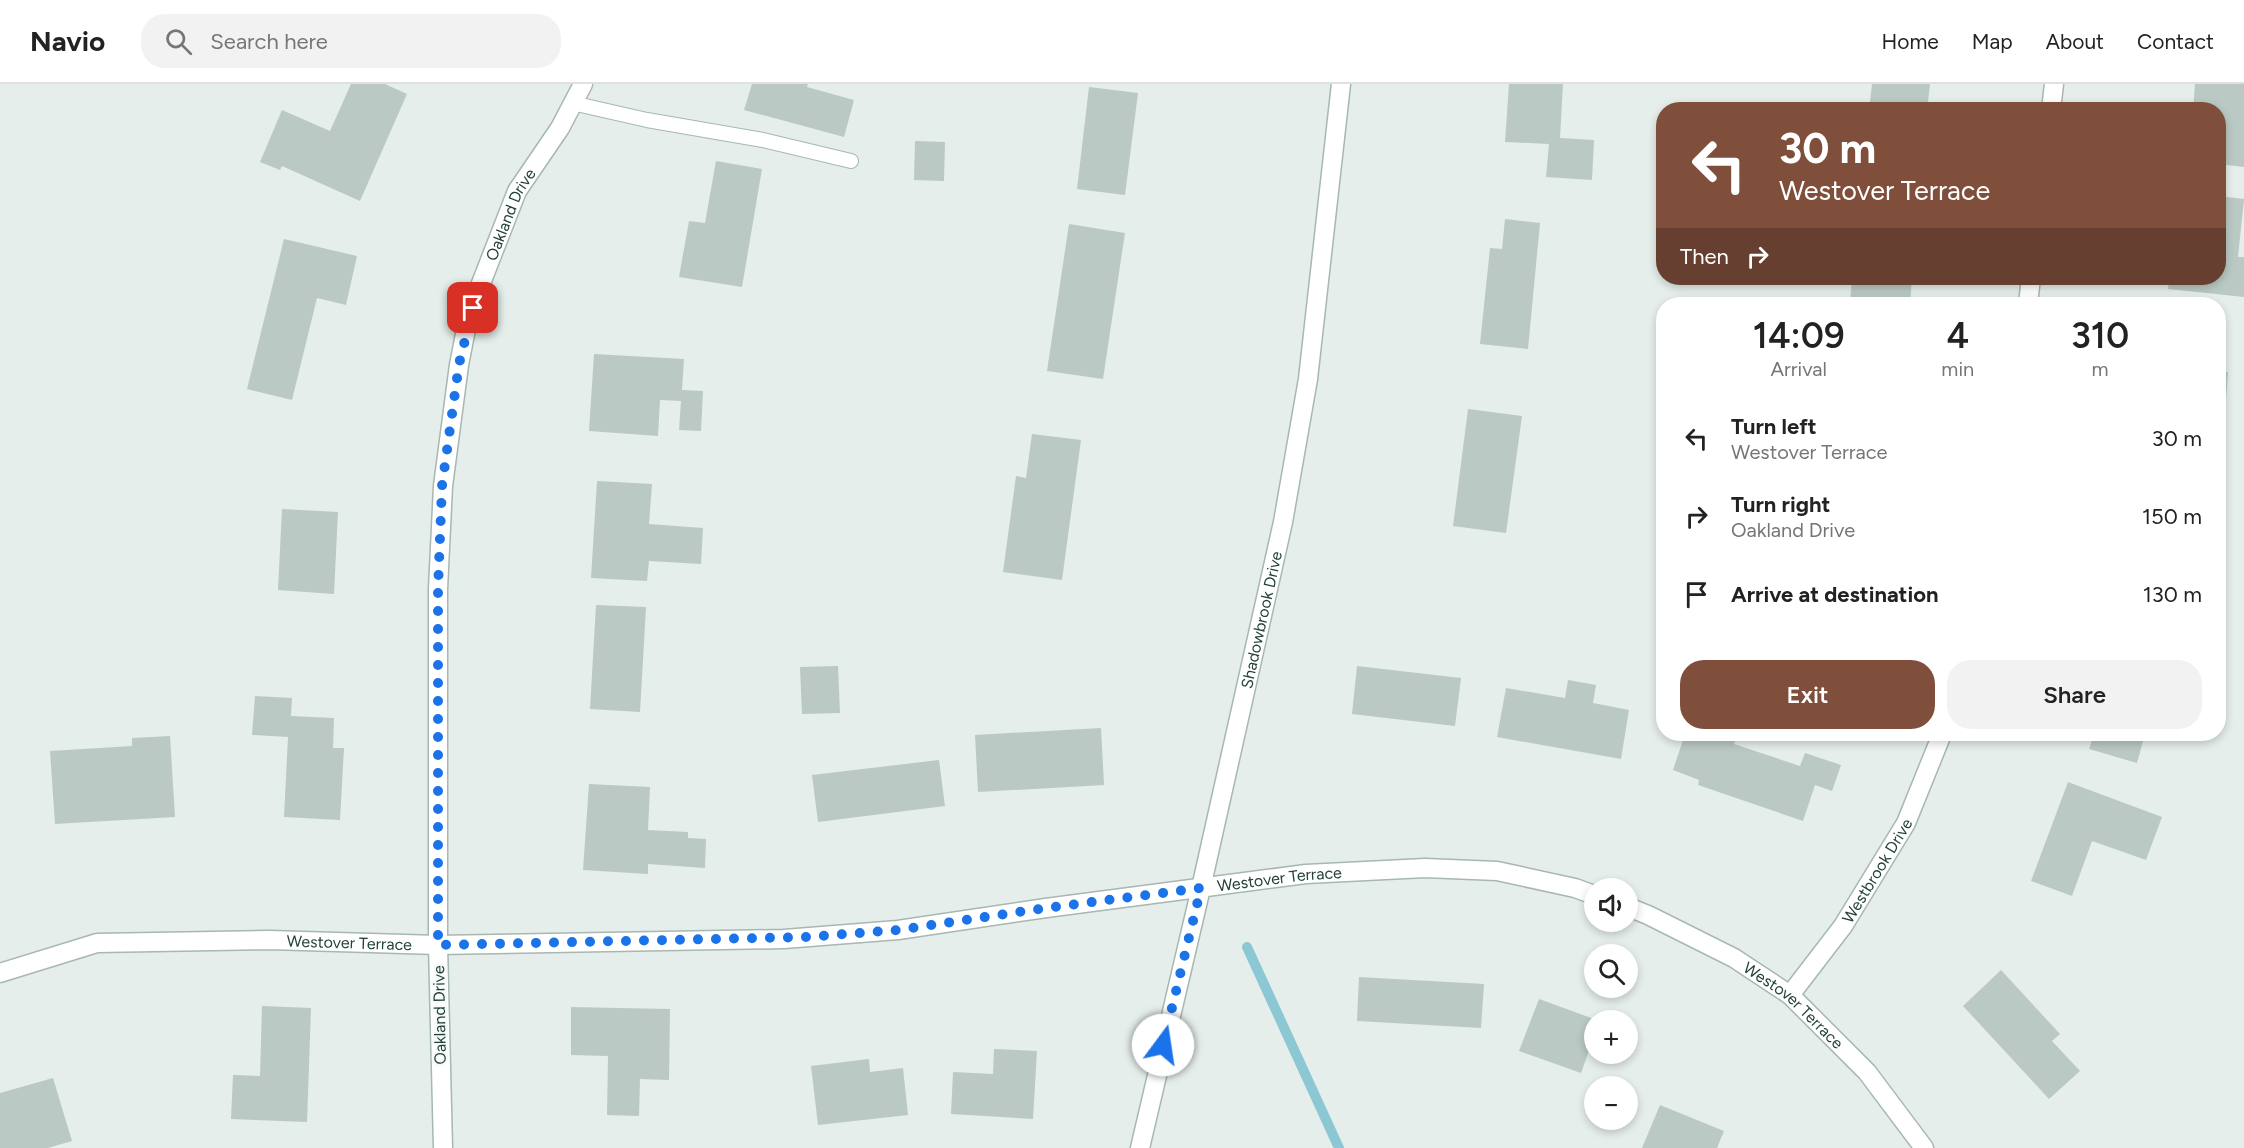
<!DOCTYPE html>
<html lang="en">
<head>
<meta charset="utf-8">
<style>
  :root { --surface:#fff; --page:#f2f2f2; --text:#222; --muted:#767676; --line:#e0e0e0; --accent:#804f3c }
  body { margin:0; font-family:Figtree,sans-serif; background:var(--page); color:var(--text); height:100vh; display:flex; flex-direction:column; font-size:22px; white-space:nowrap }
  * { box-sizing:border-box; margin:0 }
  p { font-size:20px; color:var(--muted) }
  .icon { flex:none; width:33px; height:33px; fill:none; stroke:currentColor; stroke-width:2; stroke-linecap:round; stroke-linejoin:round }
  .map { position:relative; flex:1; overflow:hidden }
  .drawer { position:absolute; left:1656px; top:213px; width:570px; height:444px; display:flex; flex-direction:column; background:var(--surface); border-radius:24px; box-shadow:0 3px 9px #0003 }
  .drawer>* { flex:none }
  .top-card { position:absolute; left:1656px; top:18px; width:570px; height:183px; border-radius:24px; box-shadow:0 3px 9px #0003; background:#804f3c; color:#fff; overflow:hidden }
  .tools { position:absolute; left:1584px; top:794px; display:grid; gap:12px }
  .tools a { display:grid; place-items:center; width:54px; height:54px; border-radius:50%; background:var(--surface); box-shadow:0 3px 9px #0003; font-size:30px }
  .pin { position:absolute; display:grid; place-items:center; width:51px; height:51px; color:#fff; margin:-26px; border-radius:12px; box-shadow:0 3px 9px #0006 }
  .me { position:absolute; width:66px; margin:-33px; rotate:14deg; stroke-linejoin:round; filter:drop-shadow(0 0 4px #0008) }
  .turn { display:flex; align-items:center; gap:21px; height:126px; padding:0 24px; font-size:27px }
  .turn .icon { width:78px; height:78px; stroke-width:2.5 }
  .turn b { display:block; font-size:42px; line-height:51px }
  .then { display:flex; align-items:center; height:57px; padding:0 24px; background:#0003; gap:12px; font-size:22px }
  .eta { display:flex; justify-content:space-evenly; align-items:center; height:102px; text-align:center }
  .eta b { font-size:36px; font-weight:600; line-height:42px }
  .primary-button { display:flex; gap:12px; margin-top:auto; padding:12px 24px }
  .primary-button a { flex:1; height:69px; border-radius:24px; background:var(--accent); color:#fff; font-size:24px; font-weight:600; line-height:69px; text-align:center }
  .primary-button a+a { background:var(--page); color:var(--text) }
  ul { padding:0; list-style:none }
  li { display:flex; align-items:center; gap:18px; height:78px; padding:0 24px }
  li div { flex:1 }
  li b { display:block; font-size:22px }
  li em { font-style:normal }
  header { display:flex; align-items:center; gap:36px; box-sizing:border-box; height:84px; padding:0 30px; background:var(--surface); border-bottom:2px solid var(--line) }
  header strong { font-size:28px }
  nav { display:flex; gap:33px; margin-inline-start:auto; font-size:21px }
  .search { width:420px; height:54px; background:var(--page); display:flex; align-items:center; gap:15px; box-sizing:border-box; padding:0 21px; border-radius:24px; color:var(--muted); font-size:22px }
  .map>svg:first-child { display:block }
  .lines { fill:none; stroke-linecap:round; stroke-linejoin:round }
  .stream { stroke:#8cc7d4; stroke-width:10 }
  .building { fill:#bac9c3 }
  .service-casing { stroke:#a7b7b1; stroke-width:16 }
  .minor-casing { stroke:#a7b7b1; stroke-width:21 }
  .tertiary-casing { stroke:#a7b7b1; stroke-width:21 }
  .service { stroke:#fff; stroke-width:14 }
  .minor { stroke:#fff; stroke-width:18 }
  .tertiary { stroke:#fff; stroke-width:18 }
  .route { stroke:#1a73e8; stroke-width:10; stroke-dasharray:0 18 }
  .labels { text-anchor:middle; stroke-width:5; stroke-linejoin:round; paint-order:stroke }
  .street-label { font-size:16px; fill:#234139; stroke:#f6faf8 }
</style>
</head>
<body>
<header>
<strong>Navio</strong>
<div class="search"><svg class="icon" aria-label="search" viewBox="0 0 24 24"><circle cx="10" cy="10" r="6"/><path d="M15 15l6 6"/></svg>Search here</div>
<nav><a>Home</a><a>Map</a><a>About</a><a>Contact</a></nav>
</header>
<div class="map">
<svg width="2244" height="1064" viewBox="0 0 2244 1064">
  <rect width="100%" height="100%" fill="#e5eeea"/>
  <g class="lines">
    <path class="stream" d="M1247,863L1339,1064"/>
  </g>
  <path class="building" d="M351,0H385L407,10L360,117L282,82L280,86L260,78L282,26L330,47Z
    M752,0H808L807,3L854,16L844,53L744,26Z
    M1509,0H1563L1560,54L1594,56L1592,96L1546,93L1549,60L1505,58Z
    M1872,0H1930L1927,26H1869Z
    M2195,0H2244V83L2218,80V26H2193Z
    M1089,3L1138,9L1125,111L1077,105Z
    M915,57L945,58L944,97L914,96Z
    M716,77L762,85L742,203L679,193L689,137L705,139Z
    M2218,112L2244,115L2238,173H2244V213L2168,205L2169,194H2218Z
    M1505,135L1540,139L1528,265L1480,260L1490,164L1502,165Z
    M1069,140L1125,149L1103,295L1047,287Z
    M284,155L357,172L346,221L317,214L292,316L247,305Z
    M1852,194H1912L1910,220L1850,219Z
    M594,270L684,275L682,306L703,307L701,347L679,346L681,317L660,316L658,352L589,347Z
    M2218,287L2228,288L2222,373H2218Z
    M1468,325L1522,332L1506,449L1453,442Z
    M1032,350L1081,356L1062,496L1003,488L1016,392L1026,394Z
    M597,397L652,400L649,440L703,444L701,480L649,477L647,497L591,494Z
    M282,425L338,428L334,510L278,506Z
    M596,521L646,523L640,628L590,625Z
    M838,582L840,629L802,630L800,583Z
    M1357,582L1461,594L1455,642L1352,630Z
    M1568,596L1596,601L1593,619L1629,626L1621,675L1497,653L1506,604L1565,614Z
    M255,612L292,614L291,632L334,634L333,664H344L340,736L284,733L288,653L252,651Z
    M1101,644L1104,701L978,708L975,651Z
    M1685,650H1738L1734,660L1800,682L1805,669L1841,681L1832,707L1815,701L1803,737L1698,701L1699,696L1673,686Z
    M2094,650H2145L2137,679L2089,665Z
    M170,652L175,733L55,740L50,667L132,662V654Z
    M939,676L945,722L818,738L812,691Z
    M2068,698L2162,733L2146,776L2092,757L2072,812L2031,797Z
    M589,700L650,703L648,746L688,748V754L706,755L705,784L648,780V790L583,786Z
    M2001,886L2060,950L2052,957L2080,987L2049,1015L1963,922Z
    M1359,893L1484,900L1481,944L1357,937Z
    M1539,915L1594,935V953L1581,989L1519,967Z
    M262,922L311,924L307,1038L231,1035L233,991L260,992Z
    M571,923L670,925L669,996L640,995L639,1032L607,1031L608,972L571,971Z
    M994,965L1037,967L1033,1035L951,1030L953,988L993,990Z
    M869,975L870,988L903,984L908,1031L818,1041L811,982Z
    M53,994L72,1057L48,1064H0V1009Z
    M1660,1021L1724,1047L1717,1064H1642Z"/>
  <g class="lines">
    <g class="service-casing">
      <path id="service" d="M572,19L647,36L763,56L851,77"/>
    </g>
    <g class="minor-casing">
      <g id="minor">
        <path d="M2051,26L2054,0"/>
        <path d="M2028,220L2031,194"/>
        <path id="s1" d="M1628,823L1648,831L1734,874L1790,911L1867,988L1924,1064"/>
        <path id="s2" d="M0,889L97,859L269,856L438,861L784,855L898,846L1046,824L1306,790L1425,784L1497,787L1575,804L1594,811"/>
        <path id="s3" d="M1790,911L1843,842L1906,739L1942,650"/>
        <path id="s4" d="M443,1064L438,861V505L443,402L459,281L466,245L480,202L517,107L560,44L583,0"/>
      </g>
    </g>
    <g class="tertiary-casing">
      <g id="tertiary">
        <path id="s5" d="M1140,1064L1201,804L1283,438L1308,295L1341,0"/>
      </g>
    </g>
    <use href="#service" class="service"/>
    <use href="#minor" class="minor"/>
    <use href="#tertiary" class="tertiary"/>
  </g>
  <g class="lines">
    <path class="route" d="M473,224L459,280L442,402L438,505V861L807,853L898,846L1046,824L1201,804L1163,961"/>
  </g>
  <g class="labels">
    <g class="street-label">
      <text dy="6" stroke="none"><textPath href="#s4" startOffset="944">Oakland Drive</textPath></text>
      <text dy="6" stroke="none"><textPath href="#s5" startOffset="542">Shadowbrook Drive</textPath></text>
      <text dy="6" stroke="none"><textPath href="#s3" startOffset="152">Westbrook Drive</textPath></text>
      <text dy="6" stroke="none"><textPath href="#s2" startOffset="1288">Westover Terrace</textPath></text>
      <text dy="6" stroke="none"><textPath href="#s2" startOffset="354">Westover Terrace</textPath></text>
      <text dy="6" stroke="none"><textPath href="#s1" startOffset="194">Westover Terrace</textPath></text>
      <text transform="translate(439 931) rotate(-91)" y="6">Oakland Drive</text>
    </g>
  </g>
</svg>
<div class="tools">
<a><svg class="icon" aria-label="sound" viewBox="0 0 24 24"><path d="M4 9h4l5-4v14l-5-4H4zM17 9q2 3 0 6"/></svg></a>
<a><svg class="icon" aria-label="search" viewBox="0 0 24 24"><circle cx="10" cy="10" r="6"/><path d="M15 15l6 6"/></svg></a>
<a>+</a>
<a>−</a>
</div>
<div class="pin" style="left:473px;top:224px;background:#d93025"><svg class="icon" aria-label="arrive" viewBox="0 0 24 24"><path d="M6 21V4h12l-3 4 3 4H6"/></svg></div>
<svg class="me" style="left:1163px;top:961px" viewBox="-20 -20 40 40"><circle r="19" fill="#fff"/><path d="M0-13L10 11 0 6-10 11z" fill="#1a73e8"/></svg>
<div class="top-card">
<div class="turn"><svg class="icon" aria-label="left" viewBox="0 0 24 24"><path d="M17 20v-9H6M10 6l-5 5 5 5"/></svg><div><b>30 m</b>Westover Terrace</div></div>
<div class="then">Then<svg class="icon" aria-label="right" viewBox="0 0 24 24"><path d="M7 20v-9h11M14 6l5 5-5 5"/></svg></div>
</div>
<section class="drawer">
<div class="eta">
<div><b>14:09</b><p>Arrival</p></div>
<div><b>4</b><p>min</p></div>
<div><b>310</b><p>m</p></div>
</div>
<ul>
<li><svg class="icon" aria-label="left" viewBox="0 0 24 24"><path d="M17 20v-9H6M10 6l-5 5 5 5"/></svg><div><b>Turn left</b><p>Westover Terrace</p></div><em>30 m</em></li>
<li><svg class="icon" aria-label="right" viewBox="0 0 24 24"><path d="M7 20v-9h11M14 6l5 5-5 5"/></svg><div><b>Turn right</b><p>Oakland Drive</p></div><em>150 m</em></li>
<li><svg class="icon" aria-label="arrive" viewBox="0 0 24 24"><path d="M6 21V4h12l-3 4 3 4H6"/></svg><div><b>Arrive at destination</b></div><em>130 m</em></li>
</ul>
<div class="primary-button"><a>Exit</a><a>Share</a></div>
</section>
</div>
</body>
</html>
